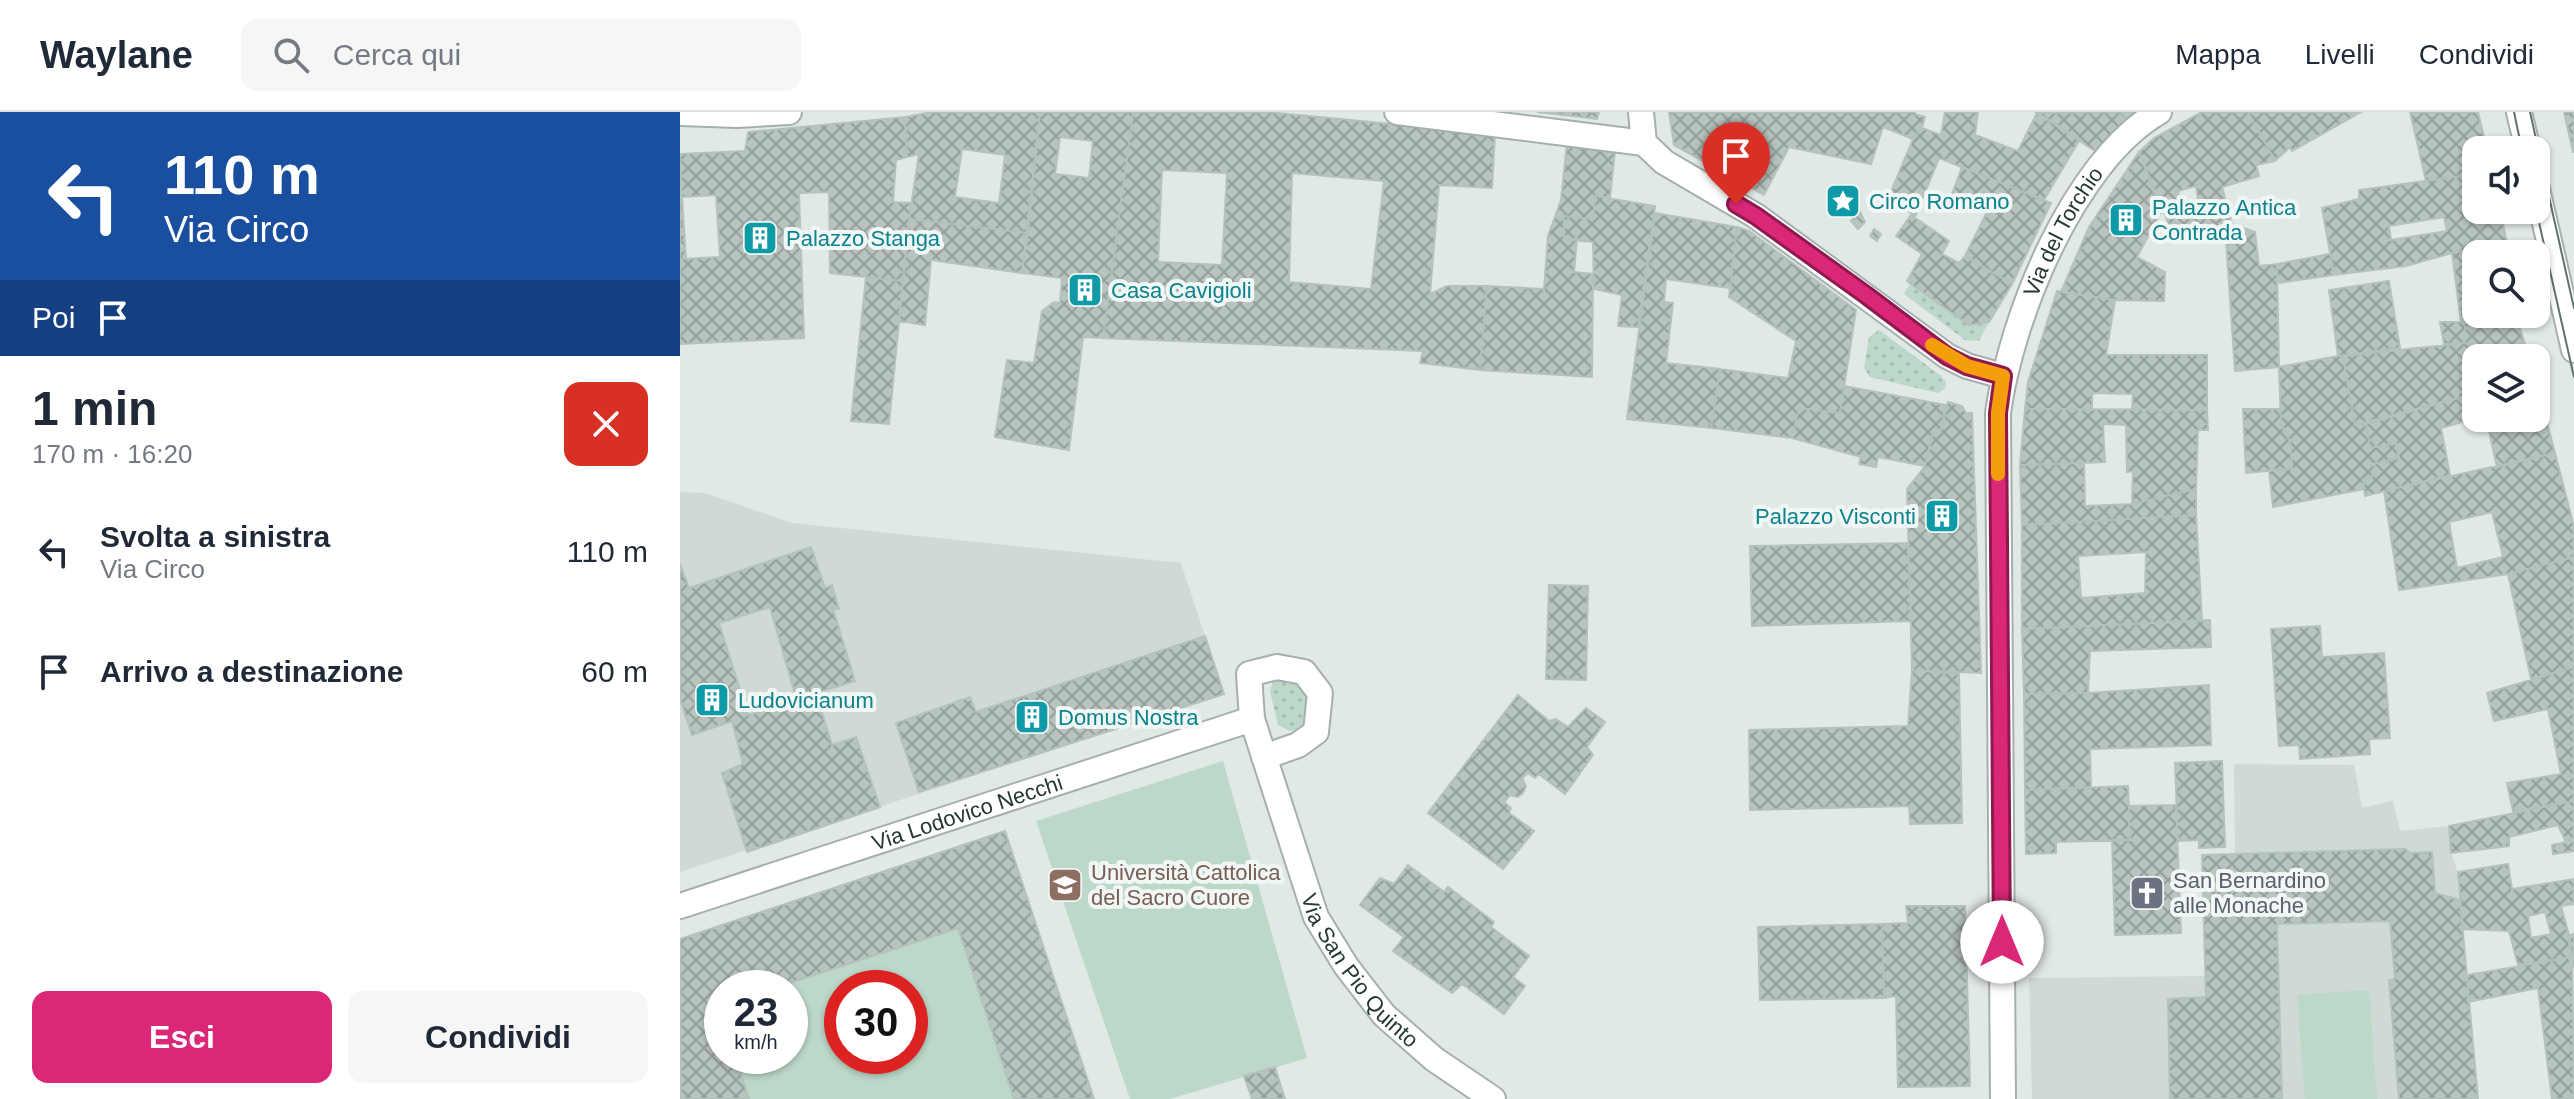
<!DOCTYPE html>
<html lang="it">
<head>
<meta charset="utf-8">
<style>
  :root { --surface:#fff; --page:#f6f6f7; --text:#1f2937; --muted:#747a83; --line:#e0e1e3; --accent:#db2777 }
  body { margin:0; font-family:Helvetica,sans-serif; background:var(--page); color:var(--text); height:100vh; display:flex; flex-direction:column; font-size:30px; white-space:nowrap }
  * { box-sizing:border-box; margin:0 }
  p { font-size:26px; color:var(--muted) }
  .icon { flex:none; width:44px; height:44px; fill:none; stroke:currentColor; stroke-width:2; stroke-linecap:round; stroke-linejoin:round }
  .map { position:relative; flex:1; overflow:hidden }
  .sheet { display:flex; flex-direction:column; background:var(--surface); width:680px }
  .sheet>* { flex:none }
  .top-card { background:#1a4fa0; color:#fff; overflow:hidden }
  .fabs { position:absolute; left:1782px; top:24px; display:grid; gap:16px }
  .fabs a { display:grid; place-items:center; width:88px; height:88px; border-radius:16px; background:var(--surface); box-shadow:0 2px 6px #0004; font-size:40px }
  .speed { position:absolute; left:24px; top:858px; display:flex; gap:16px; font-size:40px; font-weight:700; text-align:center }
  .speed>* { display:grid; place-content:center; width:104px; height:104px; border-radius:50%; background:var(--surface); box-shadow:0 2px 6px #0004; line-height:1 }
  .speed small { font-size:20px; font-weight:400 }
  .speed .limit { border:12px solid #d22; background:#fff; color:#111 }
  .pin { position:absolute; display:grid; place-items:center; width:68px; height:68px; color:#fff; margin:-82px -34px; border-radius:50% 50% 50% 0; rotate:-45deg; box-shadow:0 0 8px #0007 }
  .pin .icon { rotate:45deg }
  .me { position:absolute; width:88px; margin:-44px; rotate:0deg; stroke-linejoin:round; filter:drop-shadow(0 0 6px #0008) }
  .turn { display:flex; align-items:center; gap:28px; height:168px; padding:0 32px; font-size:36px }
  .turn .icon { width:104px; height:104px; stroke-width:2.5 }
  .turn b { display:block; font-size:56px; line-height:68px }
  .then { display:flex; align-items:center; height:76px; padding:0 32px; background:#0003; gap:16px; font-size:30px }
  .round { display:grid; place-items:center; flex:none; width:84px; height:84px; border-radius:16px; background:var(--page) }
  .overview { display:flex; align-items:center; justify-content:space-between; height:136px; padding:0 32px }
  h1 { font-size:48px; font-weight:800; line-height:60px }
  .cta { display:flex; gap:16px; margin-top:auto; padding:16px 32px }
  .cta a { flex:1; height:92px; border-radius:16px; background:var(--accent); color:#fff; font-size:32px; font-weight:800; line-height:92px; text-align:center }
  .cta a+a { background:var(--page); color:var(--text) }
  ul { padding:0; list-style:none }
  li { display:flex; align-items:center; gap:24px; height:120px; padding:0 32px }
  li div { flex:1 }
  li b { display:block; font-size:30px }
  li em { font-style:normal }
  header { display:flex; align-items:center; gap:48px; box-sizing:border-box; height:112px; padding:0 40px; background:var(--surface); border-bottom:2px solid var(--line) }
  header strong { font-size:38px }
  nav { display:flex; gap:44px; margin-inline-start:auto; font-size:28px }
  .search { width:560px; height:72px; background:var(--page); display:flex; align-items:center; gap:20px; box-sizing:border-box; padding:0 28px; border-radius:16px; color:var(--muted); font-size:30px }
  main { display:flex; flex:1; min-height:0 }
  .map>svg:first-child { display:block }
  .built { fill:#cfd9d6 }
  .grass { fill:url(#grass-dots) }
  .garden { fill:#bcd8c8; fill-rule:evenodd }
  .building { fill:url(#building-cross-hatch); stroke:#b4c2be; stroke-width:2; fill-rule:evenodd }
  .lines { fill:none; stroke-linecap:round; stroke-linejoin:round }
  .minor-casing { stroke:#a5b0ae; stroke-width:28 }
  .minor { stroke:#fff; stroke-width:24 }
  .tram { stroke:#5e7371; stroke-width:2 }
  .route-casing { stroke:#8e194d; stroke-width:20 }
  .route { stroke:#db2777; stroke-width:14 }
  .slow { stroke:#f59e0b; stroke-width:14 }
  .labels { text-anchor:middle; stroke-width:8; stroke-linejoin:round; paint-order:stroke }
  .culture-label { font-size:22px; fill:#0d838f; stroke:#f1f7f4; text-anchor:start }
  .street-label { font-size:22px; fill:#243835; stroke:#f1f7f4 }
  .education-label { font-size:22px; fill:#785e54; stroke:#f1f7f4; text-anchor:start }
  .worship-label { font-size:22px; fill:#5b616d; stroke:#f1f7f4; text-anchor:start }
</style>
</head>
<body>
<header>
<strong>Waylane</strong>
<div class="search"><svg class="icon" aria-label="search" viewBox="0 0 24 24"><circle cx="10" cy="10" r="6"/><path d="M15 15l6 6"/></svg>Cerca qui</div>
<nav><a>Mappa</a><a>Livelli</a><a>Condividi</a></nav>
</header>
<main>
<section class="sheet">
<div class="top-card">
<div class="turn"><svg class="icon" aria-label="left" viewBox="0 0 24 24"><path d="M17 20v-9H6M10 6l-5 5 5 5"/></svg><div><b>110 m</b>Via Circo</div></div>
<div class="then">Poi<svg class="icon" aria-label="arrive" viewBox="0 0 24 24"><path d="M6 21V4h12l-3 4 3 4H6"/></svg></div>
</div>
<div class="overview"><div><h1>1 min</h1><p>170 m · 16:20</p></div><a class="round" style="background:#d93025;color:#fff"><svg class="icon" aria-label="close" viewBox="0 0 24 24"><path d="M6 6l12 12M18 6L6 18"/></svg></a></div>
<ul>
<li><svg class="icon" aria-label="left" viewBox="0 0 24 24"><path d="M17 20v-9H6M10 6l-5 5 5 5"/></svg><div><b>Svolta a sinistra</b><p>Via Circo</p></div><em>110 m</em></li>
<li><svg class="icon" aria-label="arrive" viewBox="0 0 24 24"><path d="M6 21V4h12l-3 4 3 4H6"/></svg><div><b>Arrivo a destinazione</b></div><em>60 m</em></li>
</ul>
<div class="cta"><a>Esci</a><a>Condividi</a></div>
</section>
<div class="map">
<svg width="1894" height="987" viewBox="0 0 1894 987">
  <defs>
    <pattern id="grass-dots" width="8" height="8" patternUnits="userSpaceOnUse" patternTransform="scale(2)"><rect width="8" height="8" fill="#bcd8c8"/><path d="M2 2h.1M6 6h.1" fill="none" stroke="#a1baac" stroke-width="1.8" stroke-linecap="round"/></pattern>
    <pattern id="building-cross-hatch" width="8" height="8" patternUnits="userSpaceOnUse" patternTransform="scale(2)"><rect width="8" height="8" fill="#b7c4c0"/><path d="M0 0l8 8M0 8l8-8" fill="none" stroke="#95a09d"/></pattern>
  </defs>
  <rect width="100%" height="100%" fill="#e1e9e7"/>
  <path class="built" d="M0,380L25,381L112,411L501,451L544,582L0,760Z
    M1554,652L1674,653L1682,696L1713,689L1720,719L1769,714L1771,741L1778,760L1798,987H1352L1349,866L1525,864L1522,743L1555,742Z"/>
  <path class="grass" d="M1230,172L1289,213L1309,210L1299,229L1285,228L1224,182Z
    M1199,218L1260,263L1266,270L1265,277L1258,281L1190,265L1184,256L1189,225Z
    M594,566L617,568C628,585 632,600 622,618L610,619L598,613L590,579Z"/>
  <path class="garden" d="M543,649L627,946L490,987H450L356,709Z
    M278,816L334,987H69L55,944H110V876H95ZM162,876H230V944H162Z
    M1689,878L1697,987H1625L1617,883Z"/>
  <path class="building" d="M252,0H360L348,121L229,107L239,42L227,45L225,5ZM282,37L325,43L319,91L275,85Z
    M360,0H453L423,226L403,225L389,338L315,325L327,248L354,251L362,199L374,190L380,191L382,166L342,161ZM380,25L413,29L409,66L375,62Z
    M453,0H587L815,22L812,76L759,73L750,182L767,174H807L800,258L740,251L743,239L423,226ZM482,58L547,61L542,153L478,150ZM612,61L704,69L691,177L609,170Z
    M857,0H919L917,7Z
    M989,0H1235V2L1245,5L1242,16L1233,27L1203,15L1191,52L1109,35L1084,83L994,33Z
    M1265,0H1298L1295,23L1338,39L1357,1L1400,27L1364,88L1259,46L1235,105L1210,82L1233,27L1242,16L1261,23Z
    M1441,0L1448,8L1418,41L1357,1Z
    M1441,0H1459L1448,8Z
    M1522,0H1568L1595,49L1576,53L1579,64L1542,75L1552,112L1545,113L1547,124L1495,128L1459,40L1474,26ZM1516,74L1520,103L1504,106L1498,79Z
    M1568,0H1681L1612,39L1610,35L1595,49Z
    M1730,0H1798L1807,38H1796V62L1746,69Z
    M1884,0H1894V40H1893Z
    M225,5L227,45L216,48L213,90L231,91L223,169L150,161L149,80L119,81L124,226L0,232V147L40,145L36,83L2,85L0,42L65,39L68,20Z
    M887,31L935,39L930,86L915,84L913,107L884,104V127H897L894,160L913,162L912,265L800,258L807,174L864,177L868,124L881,88Z
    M1459,40L1481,100L1457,145L1485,160L1484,189L1435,188L1381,180L1409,115Z
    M1282,55L1371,91L1332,172L1285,144L1307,100L1271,85Z
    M0,62L2,85L6,147H0Z
    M1796,62V98H1820L1827,131L1772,141L1726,154L1654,163L1642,96L1679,87V78ZM1764,105L1767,119L1711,128L1709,114Z
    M915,84L975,94L958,215L938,214L942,183L914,177L913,130L884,127V104L913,107Z
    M1180,100L1185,110L1178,117L1171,109Z
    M975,101L1057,115L1050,176L986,167L984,190L993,191L986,251L1040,257L1031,316L947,307Z
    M1231,103L1269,129L1262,142L1279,151L1285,144L1332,172L1309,210L1289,213L1227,169L1242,142L1216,124Z
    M229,107L348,121L342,161L251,148L245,213L219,209Z
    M1552,112L1575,120L1579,154L1597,152L1599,255L1555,259L1545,113Z
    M1057,115L1069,119L1176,198L1160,301L1119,296L1112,326L1031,316L1040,257L1108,266L1116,229L1049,185Z
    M1194,117L1201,122L1197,129L1190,124Z
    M1827,131L1829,142H1796V202H1837V206L1785,215V231L1764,232L1760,210H1781L1772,141Z
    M1650,142L1654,163L1597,171V152Z
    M186,165L223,169L209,312L171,309Z
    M1709,169L1720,236L1658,244L1649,178Z
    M1377,179L1435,188L1426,243H1527V298H1452L1453,282L1412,281V298L1345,297L1348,270Z
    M1837,206L1849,246H1796V281L1675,313L1663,244L1785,231V215Z
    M1658,244H1663L1675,313L1686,312L1690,336L1716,331L1719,346L1694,352L1696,363L1683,367L1684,377L1593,395L1589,358L1612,357L1610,330L1601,312L1599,255Z
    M1856,268L1875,341L1817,355L1806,306H1856Z
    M1164,274L1266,293L1260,321L1253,320L1245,354L1198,345L1196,355L1179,352L1181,345L1112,326L1119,296L1160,301Z
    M1796,281V306L1761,316L1770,363L1685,384L1683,367L1696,363L1694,352L1719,346L1716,331L1690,336L1686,312Z
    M1268,290L1282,294L1286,301H1292L1301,561L1232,558L1227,377L1245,354L1253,320L1260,321Z
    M1345,297L1527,298L1528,318H1518L1516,377L1452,392L1453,359L1447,360L1446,313L1423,312L1425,350L1340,353Z
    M1563,297H1600L1601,312L1610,330L1612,357L1566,361Z
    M1875,341L1894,415V445L1828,462L1719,478L1704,379ZM1812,400L1823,445L1777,456L1769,410Z
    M1404,351L1405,394L1452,392L1516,377V403L1342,413L1340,353Z
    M1516,403L1522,509L1342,517V413ZM1466,440L1465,481L1401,486L1398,444Z
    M1228,431L1231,509L1072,514L1070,434Z
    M131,435L145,476L152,473L159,497H153L175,569L136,581L152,633L176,625L200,695L67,740L42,661L63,652L52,609L12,623L0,587V452L9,476ZM90,495L117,589L68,603L39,511Z
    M1894,445V555L1851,567L1828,462Z
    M869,473L908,474L906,568L866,567Z
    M1530,508L1531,535L1410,539L1408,581L1344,582L1342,517Z
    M1640,514L1642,545L1704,541L1710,626L1689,627L1690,642L1620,647L1619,633L1599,634L1591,517Z
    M525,524L544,582L239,680L216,611L290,585L296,600Z
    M1894,555V689L1833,699L1827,671L1881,662L1868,597L1814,609L1807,581Z
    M1232,558L1279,562L1282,711L1230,712L1229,694L1070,698L1069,618L1228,614Z
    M1529,573L1531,633L1410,637L1411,675L1345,678L1344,582L1408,581Z
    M838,583L869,609L876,607L888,615L906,596L925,610L907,635L913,643L885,682L859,662L855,666L848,661L842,666L846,674L843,681L838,685L830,683L824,690L831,696L829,701L854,719L823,757L748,701Z
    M1542,649L1545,735L1519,736V728L1498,729L1495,651Z
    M1448,674L1450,728L1376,730V741L1346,742L1345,678Z
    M1894,689V739L1873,742L1872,733L1886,730L1878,713L1829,725V734L1771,741L1769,714Z
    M1496,693L1501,821L1435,823L1432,728H1450L1449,694Z
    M325,719L414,987H334L278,816L95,876H42V893L39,894L42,904V944H55L69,987H1L0,827Z
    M1725,737L1730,741L1752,740L1755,781L1780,788L1798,987H1719L1709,868L1715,867L1710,809L1597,812L1602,987H1490L1488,887L1526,885L1522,743Z
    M1828,752L1832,777L1894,767V792L1881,794L1889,823L1892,845L1838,853L1829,819L1783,817L1778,760ZM1865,800L1871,822L1851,826L1848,804Z
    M728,753L764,780L768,775L814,810L811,815L849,844L833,865L845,874L824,902L782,872L772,881L713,839L724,825L680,793L700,766L714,772Z
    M1226,794H1285L1290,974L1218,975L1216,884L1204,886L1202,812L1228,811Z
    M1202,812L1204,886L1080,888L1078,815Z
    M1894,822V855L1890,856L1889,823Z
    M1892,845L1894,987H1872L1858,876L1788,890L1787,863Z
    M595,955L605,987H572L564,964Z"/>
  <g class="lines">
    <g class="minor-casing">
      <g id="minor">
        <path d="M717,0L964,31"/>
        <path d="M961,0L964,31L984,50L1076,104L1267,244L1287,254L1323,264"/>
        <path d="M1839,0L1848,38"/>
        <path d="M0,1L57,3L109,0"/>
        <path d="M1856,72L1894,238"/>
        <path id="s1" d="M584,645L618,633L636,620L640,581L624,560L597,555L569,562L572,607L636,805L666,854L704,903L754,947L813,987"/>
        <path id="s2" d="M0,794L572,607"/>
        <path id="s3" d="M1323,987L1318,301C1331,206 1393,50 1479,0"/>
      </g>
    </g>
    <use href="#minor" class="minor"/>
    <path class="tram" d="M1834,0L1842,38
      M1850,0L1894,196
      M1856,97L1894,265"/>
  </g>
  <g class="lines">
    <g class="route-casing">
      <path id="route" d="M1056,92L1076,104L1186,183L1267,244L1287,254L1323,264L1318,301L1322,830"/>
    </g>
    <use href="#route" class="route"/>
    <path class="slow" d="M1252,233L1287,254L1323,264L1318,301V362"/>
  </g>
  <defs>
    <g id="sight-square" transform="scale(1.8)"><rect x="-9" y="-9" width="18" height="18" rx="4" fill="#0f9aa8" stroke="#f1f7f4"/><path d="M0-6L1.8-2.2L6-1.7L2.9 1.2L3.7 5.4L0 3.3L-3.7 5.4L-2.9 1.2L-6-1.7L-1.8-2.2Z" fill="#fff"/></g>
    <g id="building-square" transform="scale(1.8)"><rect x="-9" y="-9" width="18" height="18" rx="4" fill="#0f9aa8" stroke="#f1f7f4"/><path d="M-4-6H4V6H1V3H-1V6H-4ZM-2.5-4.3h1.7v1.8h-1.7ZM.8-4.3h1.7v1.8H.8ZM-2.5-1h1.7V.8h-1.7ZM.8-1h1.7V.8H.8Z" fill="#fff"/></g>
    <g id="university-square" transform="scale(1.8)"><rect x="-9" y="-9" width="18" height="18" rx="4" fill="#8d6e63" stroke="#f1f7f4"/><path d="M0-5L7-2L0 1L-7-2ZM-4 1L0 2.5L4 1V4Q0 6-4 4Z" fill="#fff"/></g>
    <g id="church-square" transform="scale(1.8)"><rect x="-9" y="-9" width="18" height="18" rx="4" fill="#6b7280" stroke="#f1f7f4"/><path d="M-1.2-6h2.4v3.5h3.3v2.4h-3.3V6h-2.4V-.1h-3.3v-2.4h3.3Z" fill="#fff"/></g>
  </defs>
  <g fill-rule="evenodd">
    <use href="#sight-square" x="1163" y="89"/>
    <use href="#building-square" x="1446" y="108"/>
    <use href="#building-square" x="80" y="126"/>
    <use href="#building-square" x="405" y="178"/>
    <use href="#building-square" x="1262" y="404"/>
    <use href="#building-square" x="32" y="588"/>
    <use href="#building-square" x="352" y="605"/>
    <use href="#university-square" x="385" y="773"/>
    <use href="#church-square" x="1467" y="781"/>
  </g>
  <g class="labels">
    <g class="culture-label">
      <text x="1189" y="97">Circo Romano</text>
      <text x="1472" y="103">Palazzo Antica<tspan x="1472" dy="25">Contrada</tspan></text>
      <text x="106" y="134">Palazzo Stanga</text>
      <text x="431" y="186">Casa Cavigioli</text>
      <text x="1236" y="412" text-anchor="end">Palazzo Visconti</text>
      <text x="58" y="596">Ludovicianum</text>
      <text x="378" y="613">Domus Nostra</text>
    </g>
    <g class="street-label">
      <text dy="8" stroke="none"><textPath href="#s3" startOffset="880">Via del Torchio</textPath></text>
      <text dy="8" stroke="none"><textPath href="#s2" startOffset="302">Via Lodovico Necchi</textPath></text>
      <text dy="8" stroke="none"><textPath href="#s1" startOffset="502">Via San Pio Quinto</textPath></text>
    </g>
    <g class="education-label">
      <text x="411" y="768">Università Cattolica<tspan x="411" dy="25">del Sacro Cuore</tspan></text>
    </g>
    <g class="worship-label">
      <text x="1493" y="776">San Bernardino<tspan x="1493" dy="25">alle Monache</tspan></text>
    </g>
  </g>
</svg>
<div class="fabs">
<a><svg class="icon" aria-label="sound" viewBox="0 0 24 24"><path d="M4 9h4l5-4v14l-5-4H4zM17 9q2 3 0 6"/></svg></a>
<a><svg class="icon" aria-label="search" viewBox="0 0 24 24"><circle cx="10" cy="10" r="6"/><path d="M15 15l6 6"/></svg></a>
<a><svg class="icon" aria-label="layers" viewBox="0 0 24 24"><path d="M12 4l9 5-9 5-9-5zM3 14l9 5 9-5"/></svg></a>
</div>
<div class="speed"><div>23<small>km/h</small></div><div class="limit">30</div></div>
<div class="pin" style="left:1056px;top:92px;background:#d93025"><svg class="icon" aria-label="arrive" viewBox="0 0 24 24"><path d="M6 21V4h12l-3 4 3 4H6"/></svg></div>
<svg class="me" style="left:1322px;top:830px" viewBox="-20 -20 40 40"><circle r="19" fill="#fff"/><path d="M0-13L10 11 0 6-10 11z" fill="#db2777"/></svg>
</div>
</main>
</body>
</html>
